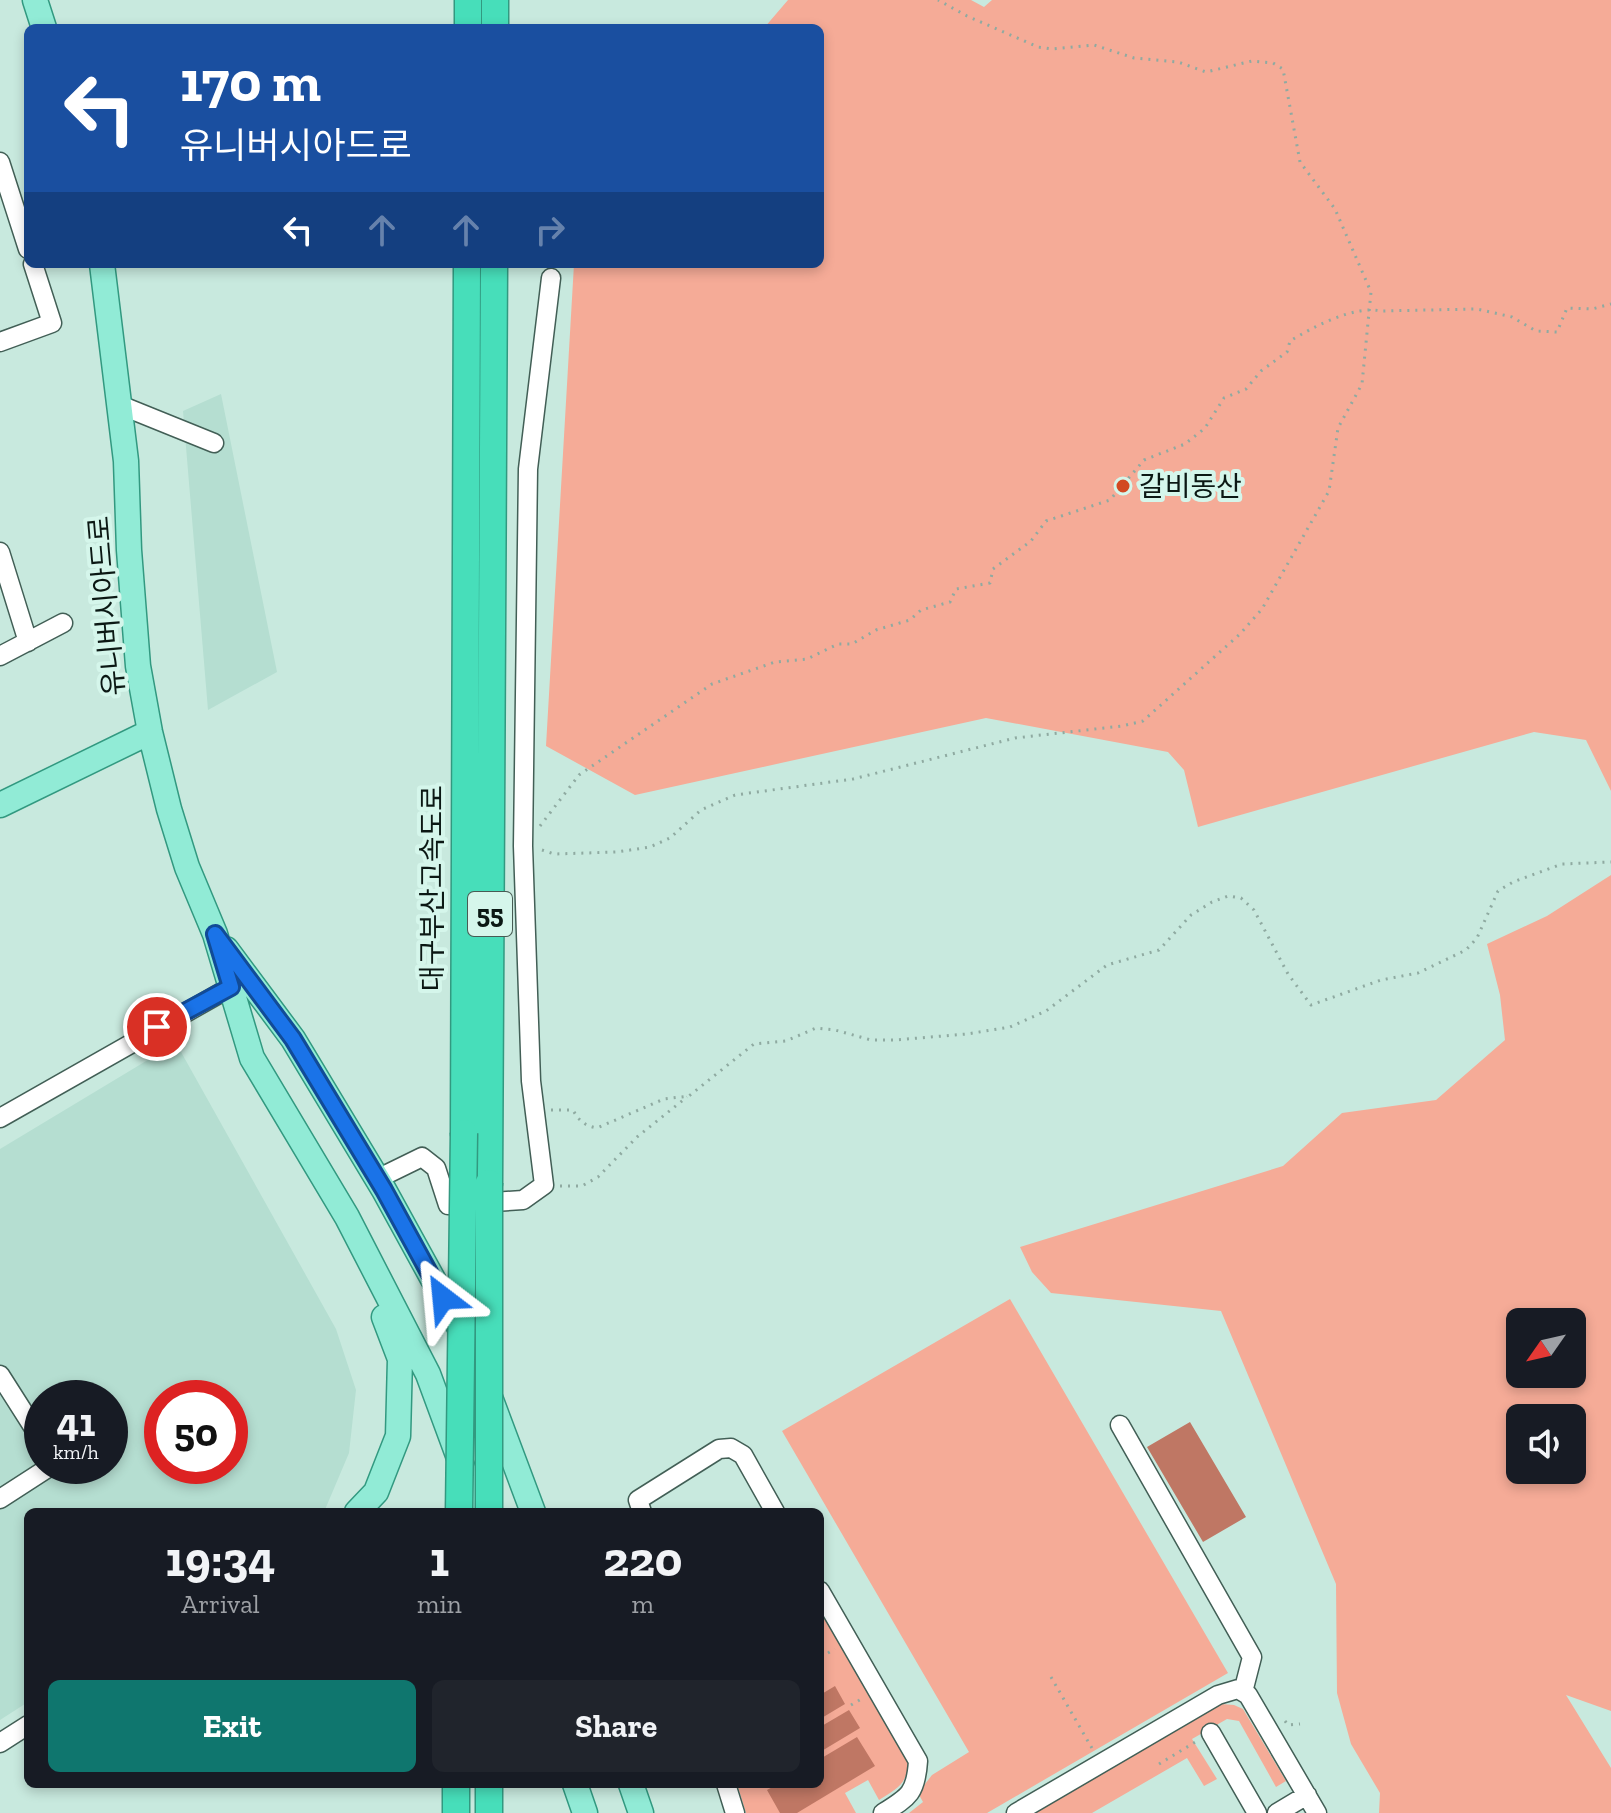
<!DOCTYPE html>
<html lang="en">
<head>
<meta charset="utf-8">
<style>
  :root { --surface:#171b24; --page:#20242c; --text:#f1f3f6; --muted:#9ea1a6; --accent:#0f766e }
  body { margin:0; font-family:"Zilla Slab","Noto Sans KR",serif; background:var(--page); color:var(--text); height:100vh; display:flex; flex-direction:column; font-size:30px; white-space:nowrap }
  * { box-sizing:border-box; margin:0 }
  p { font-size:26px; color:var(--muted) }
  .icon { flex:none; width:44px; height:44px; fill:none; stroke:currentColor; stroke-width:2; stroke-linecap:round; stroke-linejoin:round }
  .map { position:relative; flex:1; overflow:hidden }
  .panel { position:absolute; left:24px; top:1508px; width:800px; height:280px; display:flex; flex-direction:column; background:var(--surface); border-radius:12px; box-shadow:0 4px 12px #0003 }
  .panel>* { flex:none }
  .guide { position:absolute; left:24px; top:24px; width:800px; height:244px; border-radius:12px; box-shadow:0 4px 12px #0003; background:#1a4fa0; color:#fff; overflow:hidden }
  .needle { width:52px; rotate:236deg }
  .tools { position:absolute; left:1506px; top:1308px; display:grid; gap:16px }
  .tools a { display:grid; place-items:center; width:80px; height:80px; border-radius:12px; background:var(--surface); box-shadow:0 4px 12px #0003; font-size:40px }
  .speed { position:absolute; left:24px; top:1380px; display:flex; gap:16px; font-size:40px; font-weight:700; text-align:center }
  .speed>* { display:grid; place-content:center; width:104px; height:104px; border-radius:50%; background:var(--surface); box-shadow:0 4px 12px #0003; line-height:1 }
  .speed small { font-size:20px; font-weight:400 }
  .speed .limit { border:12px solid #d22; background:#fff; color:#111 }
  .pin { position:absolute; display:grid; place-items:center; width:68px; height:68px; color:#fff; margin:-34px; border:4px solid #fff; border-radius:50%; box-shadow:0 2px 8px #0007 }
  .me { position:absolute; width:88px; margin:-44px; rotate:331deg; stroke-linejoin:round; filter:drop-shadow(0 0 6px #0008) }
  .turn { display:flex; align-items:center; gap:28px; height:168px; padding:0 24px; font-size:36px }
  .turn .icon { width:104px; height:104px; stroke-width:2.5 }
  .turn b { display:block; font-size:56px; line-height:68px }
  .lanes { display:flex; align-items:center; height:76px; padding:0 24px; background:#0003; justify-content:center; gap:40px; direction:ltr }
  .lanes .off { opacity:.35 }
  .eta { display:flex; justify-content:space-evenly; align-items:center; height:136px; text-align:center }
  .eta b { font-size:48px; font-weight:800; line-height:56px }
  .cta { display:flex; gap:16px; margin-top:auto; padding:16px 24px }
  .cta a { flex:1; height:92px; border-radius:12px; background:var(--accent); color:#fff; font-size:32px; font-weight:800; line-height:92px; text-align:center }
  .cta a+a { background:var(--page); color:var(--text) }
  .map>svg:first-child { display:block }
  .built { fill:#b5ded1; fill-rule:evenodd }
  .green { fill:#f5ab97; fill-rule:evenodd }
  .water { fill:#bf7764 }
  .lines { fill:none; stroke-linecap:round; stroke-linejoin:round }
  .minor-casing { stroke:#425f56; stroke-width:21 }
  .major-casing { stroke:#329980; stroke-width:27 }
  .highway-casing { stroke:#329980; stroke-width:29 }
  .path { stroke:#8faaa1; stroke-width:3; stroke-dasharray:2 6; stroke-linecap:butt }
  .minor { stroke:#fff; stroke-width:18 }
  .major { stroke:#91ebd6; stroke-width:24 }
  .highway { stroke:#47deba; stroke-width:26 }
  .highway-bridge-casing { stroke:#329980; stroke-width:29; stroke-linecap:butt }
  .highway-bridge { stroke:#47deba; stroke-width:26 }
  .route-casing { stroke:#114b97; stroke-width:20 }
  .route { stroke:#1a73e8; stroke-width:14 }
  .poi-dot { fill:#d24922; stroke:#d5f6eb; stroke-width:3 }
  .labels { text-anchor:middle; stroke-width:8; stroke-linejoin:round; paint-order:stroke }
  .shield { fill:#d5f6eb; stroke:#485b54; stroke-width:2 }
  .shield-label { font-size:26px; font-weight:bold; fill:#0b1814 }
  .poi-label { font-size:28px; fill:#0b1814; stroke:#d5f6eb; text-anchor:start }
  .street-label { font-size:28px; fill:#0b1814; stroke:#d5f6eb }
</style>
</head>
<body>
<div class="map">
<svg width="1611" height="1813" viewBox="0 0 1611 1813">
  <rect width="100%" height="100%" fill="#c8e9de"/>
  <path class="built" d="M221,394L277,672L208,710L183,411Z
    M176,1043L336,1329L356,1390L349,1453L324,1512H28V1702L0,1720V1149ZM42,1398H110V1466H42ZM162,1398H230V1466H162Z"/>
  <path class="green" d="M788,0H971L984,7L992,0H1611V791L1586,740L1534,732L1198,827L1184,770L1168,752L986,718L635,795L546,746L574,264H820V28H764Z
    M1611,875V1711L1566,1695L1611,1768V1813H1379L1380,1793L1351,1744L1337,1693L1336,1584L1221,1311L1051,1293L1032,1272L1020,1247L1283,1166L1342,1113L1436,1100L1505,1040L1500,995L1487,944L1547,916ZM1572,1322V1374H1520V1322ZM1572,1418V1470H1520V1418Z
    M1010,1299L1228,1673L987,1813H909L923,1802L918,1793L932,1775L969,1752L782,1431Z
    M820,1604L908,1759C909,1783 897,1789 879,1800L868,1780L845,1793L856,1813H746L737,1784H820Z
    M1221,1704L1234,1705L1243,1709L1286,1781L1276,1787L1239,1721L1227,1719L1192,1739L1217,1779L1204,1786L1187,1758L1092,1813H1030L1213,1706Z"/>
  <path class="water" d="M1190,1422L1246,1517L1203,1542L1147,1447Z
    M835,1686L845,1704L820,1719V1695Z
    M849,1710L860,1728L820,1752V1727Z
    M857,1737L875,1766L797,1813H780L767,1790L778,1784H820V1759Z"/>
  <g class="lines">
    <g class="minor-casing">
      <path id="minor" d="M0,162L28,249
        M0,342L52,323L33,264
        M120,405L214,443
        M0,552L28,642
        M0,656L63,623
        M0,1118L231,987
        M377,1179L422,1157L436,1168L448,1205L523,1200L544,1185L531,1081L523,846L528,469L551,278
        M0,1375L42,1441
        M1120,1425L1252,1657L1243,1692
        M0,1499L51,1466
        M642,1512L638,1500L719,1449L731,1448L743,1455L775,1512
        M820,1591L918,1761C916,1793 909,1797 883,1813
        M1211,1733L1257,1813
        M0,1743L28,1725
        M726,1784L735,1813
        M1016,1813L1218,1695L1238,1689L1248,1695L1317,1813
        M1277,1813L1307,1795"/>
    </g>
    <g class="major-casing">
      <path id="major" d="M35,0L44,28
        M102,264L126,461L129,550L138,666L150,732L169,809L187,867L215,934L252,1058L347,1217L428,1374L479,1512
        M0,805L150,732
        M226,949L293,1039L384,1190L473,1352L533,1512
        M357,1512L376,1492L398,1436L400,1359L384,1317
        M575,1784L585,1813
        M631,1784L641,1813"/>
    </g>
    <g class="highway-casing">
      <path id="highway" d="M468,28V0
        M495,28V0
        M464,1133L467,264
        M489,1183L494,264
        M456,1813V1784
        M489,1813V1784"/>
    </g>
    <path class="path" d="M540,826L579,775L712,684L775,662L807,659L838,644H852L876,630L910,620L921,610L950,602L956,589L990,583L993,569L1031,541L1046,521L1110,500L1144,460L1185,444L1205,428L1224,398L1246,389L1261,371L1287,352L1290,341C1313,327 1354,305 1381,311L1477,309L1512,317L1536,331L1557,332L1567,308L1592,309L1611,304
      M542,850L554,854L617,852L650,847L670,838L701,810L735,795L853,779L1015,738L1122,726L1143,721L1240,634L1262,609L1329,491L1338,428L1362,384L1371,292L1335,209L1300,162L1283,69L1273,63L1252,61L1206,72L1178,62L1134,58L1094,45L1052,49L1038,47L967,16L938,0
      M551,1110H573C579,1121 585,1126 597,1128L664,1099L689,1096L754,1044L786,1041L816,1028L835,1030L871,1040H895L967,1034L1010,1027L1046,1011L1107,965L1159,950L1191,915L1212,902L1228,896L1241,898L1254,910L1288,974L1311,1005L1381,980L1418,973L1466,950L1477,938L1498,891L1513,882L1562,864L1611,862
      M560,1186H582L598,1177L637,1137L687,1097
      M821,1657L835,1649
      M1051,1677L1093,1750
      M851,1705L863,1698
      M1285,1721L1288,1725L1300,1724
      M1159,1764L1197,1741"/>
    <use href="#minor" class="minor"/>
    <use href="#major" class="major"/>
    <use href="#highway" class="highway"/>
    <g class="highway-bridge-casing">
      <path id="highway-bridge" d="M459,1512L464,1133
        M489,1512V1183"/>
    </g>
    <use href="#highway-bridge" class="highway-bridge"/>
  </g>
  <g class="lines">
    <g class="route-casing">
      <path id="route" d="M157,1027L231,987L215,934L293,1039L384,1190L443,1298"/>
    </g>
    <use href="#route" class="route"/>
  </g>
  <circle class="poi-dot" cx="1123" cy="486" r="8"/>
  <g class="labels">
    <rect class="shield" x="468" y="892" width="44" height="44" rx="6"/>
    <g class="shield-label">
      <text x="490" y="923">55</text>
    </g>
    <g class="poi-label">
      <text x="1139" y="496">갈비동산</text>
    </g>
    <g class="street-label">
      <text transform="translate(106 606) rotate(-95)" y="10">유니버시아드로</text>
      <text transform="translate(432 888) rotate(-90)" y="10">대구부산고속도로</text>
    </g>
  </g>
</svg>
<div class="tools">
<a><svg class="needle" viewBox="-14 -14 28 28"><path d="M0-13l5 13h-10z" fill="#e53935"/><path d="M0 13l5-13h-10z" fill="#9ea1a6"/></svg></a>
<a><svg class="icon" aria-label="sound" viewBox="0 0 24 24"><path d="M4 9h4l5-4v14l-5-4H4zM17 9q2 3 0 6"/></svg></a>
</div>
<div class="speed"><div>41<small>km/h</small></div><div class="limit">50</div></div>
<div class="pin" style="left:157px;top:1027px;background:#d93025"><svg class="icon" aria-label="arrive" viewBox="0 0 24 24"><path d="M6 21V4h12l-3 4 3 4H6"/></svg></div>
<svg class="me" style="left:443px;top:1298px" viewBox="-20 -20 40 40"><path d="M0-17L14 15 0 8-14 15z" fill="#1a73e8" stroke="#fff" stroke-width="4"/></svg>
<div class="guide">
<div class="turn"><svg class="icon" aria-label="left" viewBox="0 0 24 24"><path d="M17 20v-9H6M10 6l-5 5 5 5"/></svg><div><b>170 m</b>유니버시아드로</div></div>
<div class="lanes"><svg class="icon" aria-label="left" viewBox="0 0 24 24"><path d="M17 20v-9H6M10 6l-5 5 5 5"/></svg><svg class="icon off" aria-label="ahead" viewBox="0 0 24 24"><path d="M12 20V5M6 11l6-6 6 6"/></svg><svg class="icon off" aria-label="ahead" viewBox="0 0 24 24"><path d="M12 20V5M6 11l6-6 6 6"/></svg><svg class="icon off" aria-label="right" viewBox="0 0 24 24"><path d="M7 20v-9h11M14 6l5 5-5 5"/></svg></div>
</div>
<section class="panel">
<div class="eta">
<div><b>19:34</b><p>Arrival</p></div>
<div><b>1</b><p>min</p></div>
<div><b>220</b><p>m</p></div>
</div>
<div class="cta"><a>Exit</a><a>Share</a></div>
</section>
</div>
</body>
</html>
